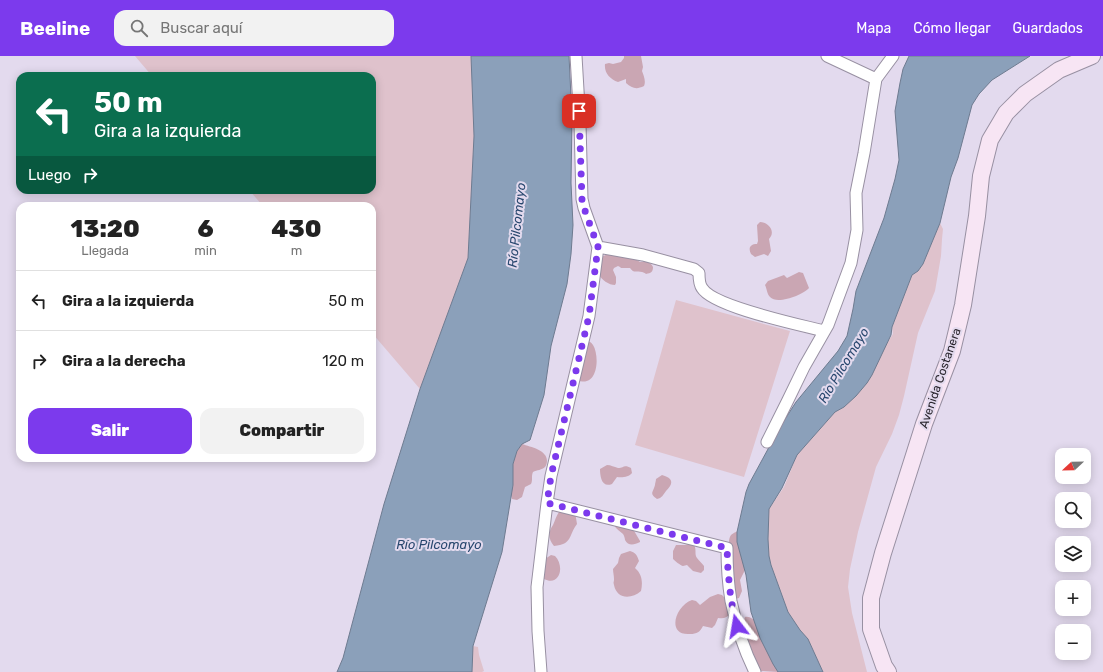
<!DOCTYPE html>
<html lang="es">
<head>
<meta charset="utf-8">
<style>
  :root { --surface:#fff; --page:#f2f2f2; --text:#222; --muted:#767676; --line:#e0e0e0; --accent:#7c3aed }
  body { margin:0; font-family:Rubik,sans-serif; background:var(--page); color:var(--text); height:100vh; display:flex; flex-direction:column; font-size:15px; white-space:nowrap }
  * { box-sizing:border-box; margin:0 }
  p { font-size:13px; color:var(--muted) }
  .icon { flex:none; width:22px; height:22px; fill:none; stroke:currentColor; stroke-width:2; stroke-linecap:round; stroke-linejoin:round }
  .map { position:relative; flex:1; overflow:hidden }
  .side { position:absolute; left:16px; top:146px; width:360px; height:260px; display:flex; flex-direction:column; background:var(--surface); border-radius:12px; box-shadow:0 2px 10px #0003 }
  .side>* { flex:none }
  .top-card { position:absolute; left:16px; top:16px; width:360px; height:122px; border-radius:12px; box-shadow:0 2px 10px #0003; background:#0b6e4f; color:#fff; overflow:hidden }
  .needle { width:26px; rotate:248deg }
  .buttons { position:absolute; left:1055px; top:392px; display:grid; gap:8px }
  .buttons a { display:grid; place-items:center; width:36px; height:36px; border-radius:8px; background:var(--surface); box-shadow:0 2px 10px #0003; font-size:20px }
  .pin { position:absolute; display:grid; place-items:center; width:34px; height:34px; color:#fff; margin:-17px; border-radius:8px; box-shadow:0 2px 6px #0006 }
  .me { position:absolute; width:44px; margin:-22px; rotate:346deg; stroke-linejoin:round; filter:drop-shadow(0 0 3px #0008) }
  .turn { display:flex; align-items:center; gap:14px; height:84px; padding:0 12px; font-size:18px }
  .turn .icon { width:52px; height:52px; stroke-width:2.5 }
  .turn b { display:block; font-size:28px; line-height:34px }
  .then { display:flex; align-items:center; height:38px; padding:0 12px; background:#0003; gap:8px; font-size:15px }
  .eta { display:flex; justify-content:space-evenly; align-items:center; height:68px; text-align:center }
  .eta b { font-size:24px; font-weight:800; line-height:28px }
  .action { display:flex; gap:8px; margin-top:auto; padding:8px 12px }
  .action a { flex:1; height:46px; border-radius:12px; background:var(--accent); color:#fff; font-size:16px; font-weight:800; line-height:46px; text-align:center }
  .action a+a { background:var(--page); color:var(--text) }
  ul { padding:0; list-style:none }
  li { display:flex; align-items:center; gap:12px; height:60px; padding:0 12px; border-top:1px solid var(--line) }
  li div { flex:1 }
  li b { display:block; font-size:15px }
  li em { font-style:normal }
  header { display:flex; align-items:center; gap:24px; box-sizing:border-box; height:56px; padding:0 20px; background:var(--accent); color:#fff }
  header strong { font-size:19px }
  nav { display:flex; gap:22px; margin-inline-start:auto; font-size:14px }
  .search { width:280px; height:36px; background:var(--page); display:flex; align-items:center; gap:10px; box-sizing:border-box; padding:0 14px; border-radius:12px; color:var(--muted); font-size:15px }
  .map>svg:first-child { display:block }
  .green { fill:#dfc2cc }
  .forest { fill:#caa6b3 }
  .water { fill:#8ba0ba; stroke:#6e7b90 }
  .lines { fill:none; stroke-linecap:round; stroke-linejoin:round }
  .street-casing { stroke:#9890a2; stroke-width:13 }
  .secondary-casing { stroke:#9890a2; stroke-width:18 }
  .street { stroke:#fff; stroke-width:11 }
  .secondary { stroke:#f7e5f4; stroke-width:16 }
  .route { stroke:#7c3aed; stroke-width:7; stroke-dasharray:0 12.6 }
  .labels { text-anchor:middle; stroke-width:4; stroke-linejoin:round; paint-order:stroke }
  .street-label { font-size:12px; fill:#2a262e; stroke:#e3daee }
  .water-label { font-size:13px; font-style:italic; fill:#28476e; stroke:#e3daee }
</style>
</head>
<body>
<header>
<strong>Beeline</strong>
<div class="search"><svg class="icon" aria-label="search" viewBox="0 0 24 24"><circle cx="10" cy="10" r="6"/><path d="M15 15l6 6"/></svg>Buscar aquí</div>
<nav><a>Mapa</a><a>Cómo llegar</a><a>Guardados</a></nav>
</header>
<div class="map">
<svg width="1103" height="616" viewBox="0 0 1103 616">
  <rect width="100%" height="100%" fill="#e3daee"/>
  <path class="green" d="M135,0H471L474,80L468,202L420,333L372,277V150H263L249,134H372V20H152Z
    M940,167L943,173L942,183L941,200L935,235L918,277L904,340L899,359L892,378L876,411L858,476L850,513L848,531L852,557L867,616H823L808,583L800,574L788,556L771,509L769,500L768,483L769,453L784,431L797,399L835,356L844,351L893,278L892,271L912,219L918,215L923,208Z
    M676,244L790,275L744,421L635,389Z
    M473,590L478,591L479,599L484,615L482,616H472Z"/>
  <path class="forest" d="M624,0H641L643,11L642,15C644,20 646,26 644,30C636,34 632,32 626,27V23L618,26C610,23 604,17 605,8L609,7L613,8L621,6L624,2Z
    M760,166C769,166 776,176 769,183L771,195L768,200L764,198L755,201L751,198C748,192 750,188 757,188L758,185L757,169Z
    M608,198L616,200L623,199L627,202L631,200L640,206C645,205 650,205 653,211C653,216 651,217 646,218C645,217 643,216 642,216C637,214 634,218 630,212H621L620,211L618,210L614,212L613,214L616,221V227L615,229C609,229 601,224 599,218C597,214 599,207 599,202Z
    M799,216L803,217L809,232C803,239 777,249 770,241C767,238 767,233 765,229L768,225L784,219L787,222Z
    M588,285C590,286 591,286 593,289C600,300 598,333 577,324Z
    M522,388C531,391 547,394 547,405C547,407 546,410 545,411C542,414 537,414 533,416C531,420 533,424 531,428L525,431L522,441L517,444L512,443L511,439L513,429L512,410L517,395Z
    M607,409C611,409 614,411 618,412C624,412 624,408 631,412L632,417C629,421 622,422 617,421L612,428C602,432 600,421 600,413Z
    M662,419C673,422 674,427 666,435C663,439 662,442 657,443C649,437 653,437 655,429C655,427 656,425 656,423Z
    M567,454L575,456L577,468C568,480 573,488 554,490C548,483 548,476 553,469C555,465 556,460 559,456Z
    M614,469L633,473L640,485V486C634,489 628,490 625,484C625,483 624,479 623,478C620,475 616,473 614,469Z
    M738,475L739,493L745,509V514L740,524L742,535L739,542L732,544L729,485C730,478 732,478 738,475Z
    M690,488L694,489C697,494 694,498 697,502C699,505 702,507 704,510V514L701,517L693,515L687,509L683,510C681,510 674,504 673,503V495L676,489H685Z
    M630,495C636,497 637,499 639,505L635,512C642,518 643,526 641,535C632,543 617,544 614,529C613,525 614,527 614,523C614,520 613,516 613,513L618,507L619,502L621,498Z
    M551,499L555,500C565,510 560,531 544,523V528L543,529L545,503Z
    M718,538L722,539L728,545L730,558C726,562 724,563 718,562L715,569L712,572L703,570C700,576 697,578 690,578C666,580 675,550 692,544L696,545L700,549L710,541Z
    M745,561C750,560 754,564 757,567L779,616L760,615L747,585L744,564Z"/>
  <path class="water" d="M471,0H569L572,62L571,127L573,169L571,198L567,228L551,290L544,339L530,384L522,388L517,395L513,408V429L502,496L473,590L472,616H337L343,602L384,448L420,333L468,202L474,80Z
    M909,0H1030L992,24L979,38L972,49L958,102L951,121L940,167L923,208L918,215L912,219L892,271L891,279L872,319L867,327L856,340L844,351L835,356L797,399L782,432L769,453L768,483L769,500L771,509L788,556L800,574L808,583L823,616H778L773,608L760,582L751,556L746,519L737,486V476L746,436L749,428L780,371L796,346L838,295L847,280L853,253L856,235L884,162L895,123L899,104L895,55L900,27L903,13Z"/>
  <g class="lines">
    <g class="street-casing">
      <path id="street" d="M827,0L876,23
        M598,191L643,199L694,213L699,217C699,222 699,228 702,232C713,251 801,269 824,275
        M767,386L788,344L804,311L828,269L851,207L857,174L856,137L864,97L876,23L893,0
        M547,447L727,492C727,509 728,527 731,545C736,569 744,594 755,616
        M541,616L538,575L537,531L547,447L551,420L589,260L598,191L584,152L582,143L580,68L576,0"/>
    </g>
    <g class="secondary-casing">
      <path id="secondary" d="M888,616L884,610L871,573V542L883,497L924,368L952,295L963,249L977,160L981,120L990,84L1006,57L1025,38L1059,14L1092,0"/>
    </g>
    <use href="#street" class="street"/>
    <use href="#secondary" class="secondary"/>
  </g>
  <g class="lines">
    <path class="route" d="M579,55L582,144L584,152L598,191L589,260L551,420L547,447L727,492L728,515L731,544L737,570"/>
  </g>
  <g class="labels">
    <g class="street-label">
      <text transform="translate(940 322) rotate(-71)" y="4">Avenida Costanera</text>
    </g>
    <g class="water-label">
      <text transform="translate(516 169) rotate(-84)" y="5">Río Pilcomayo</text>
      <text transform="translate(843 309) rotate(-59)" y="5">Río Pilcomayo</text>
      <text x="439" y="493">Río Pilcomayo</text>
    </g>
  </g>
</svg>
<div class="buttons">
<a><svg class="needle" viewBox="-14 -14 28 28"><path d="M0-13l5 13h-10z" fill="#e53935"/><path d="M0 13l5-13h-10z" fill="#767676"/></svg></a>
<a><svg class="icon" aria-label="search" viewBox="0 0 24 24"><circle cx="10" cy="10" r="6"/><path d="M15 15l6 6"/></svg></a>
<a><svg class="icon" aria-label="layers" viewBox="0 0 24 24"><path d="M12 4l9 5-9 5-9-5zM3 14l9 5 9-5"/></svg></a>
<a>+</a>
<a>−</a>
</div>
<div class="pin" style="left:579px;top:55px;background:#d93025"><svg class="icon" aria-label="arrive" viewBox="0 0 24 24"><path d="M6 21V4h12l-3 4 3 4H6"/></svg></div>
<svg class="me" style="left:737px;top:570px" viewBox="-20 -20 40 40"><path d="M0-17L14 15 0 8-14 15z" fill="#7c3aed" stroke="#fff" stroke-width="4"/></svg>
<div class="top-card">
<div class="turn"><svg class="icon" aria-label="left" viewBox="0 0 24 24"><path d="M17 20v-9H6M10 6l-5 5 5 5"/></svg><div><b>50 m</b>Gira a la izquierda</div></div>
<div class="then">Luego<svg class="icon" aria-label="right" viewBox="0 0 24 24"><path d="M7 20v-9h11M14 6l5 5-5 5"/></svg></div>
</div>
<section class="side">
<div class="eta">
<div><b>13:20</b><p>Llegada</p></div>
<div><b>6</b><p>min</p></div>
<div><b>430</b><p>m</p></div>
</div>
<ul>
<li><svg class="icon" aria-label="left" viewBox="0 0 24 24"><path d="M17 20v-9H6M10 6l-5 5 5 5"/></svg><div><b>Gira a la izquierda</b></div><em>50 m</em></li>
<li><svg class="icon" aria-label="right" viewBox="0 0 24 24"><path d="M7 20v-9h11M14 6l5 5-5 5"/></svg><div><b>Gira a la derecha</b></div><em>120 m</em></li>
</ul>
<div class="action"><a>Salir</a><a>Compartir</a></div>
</section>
</div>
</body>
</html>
